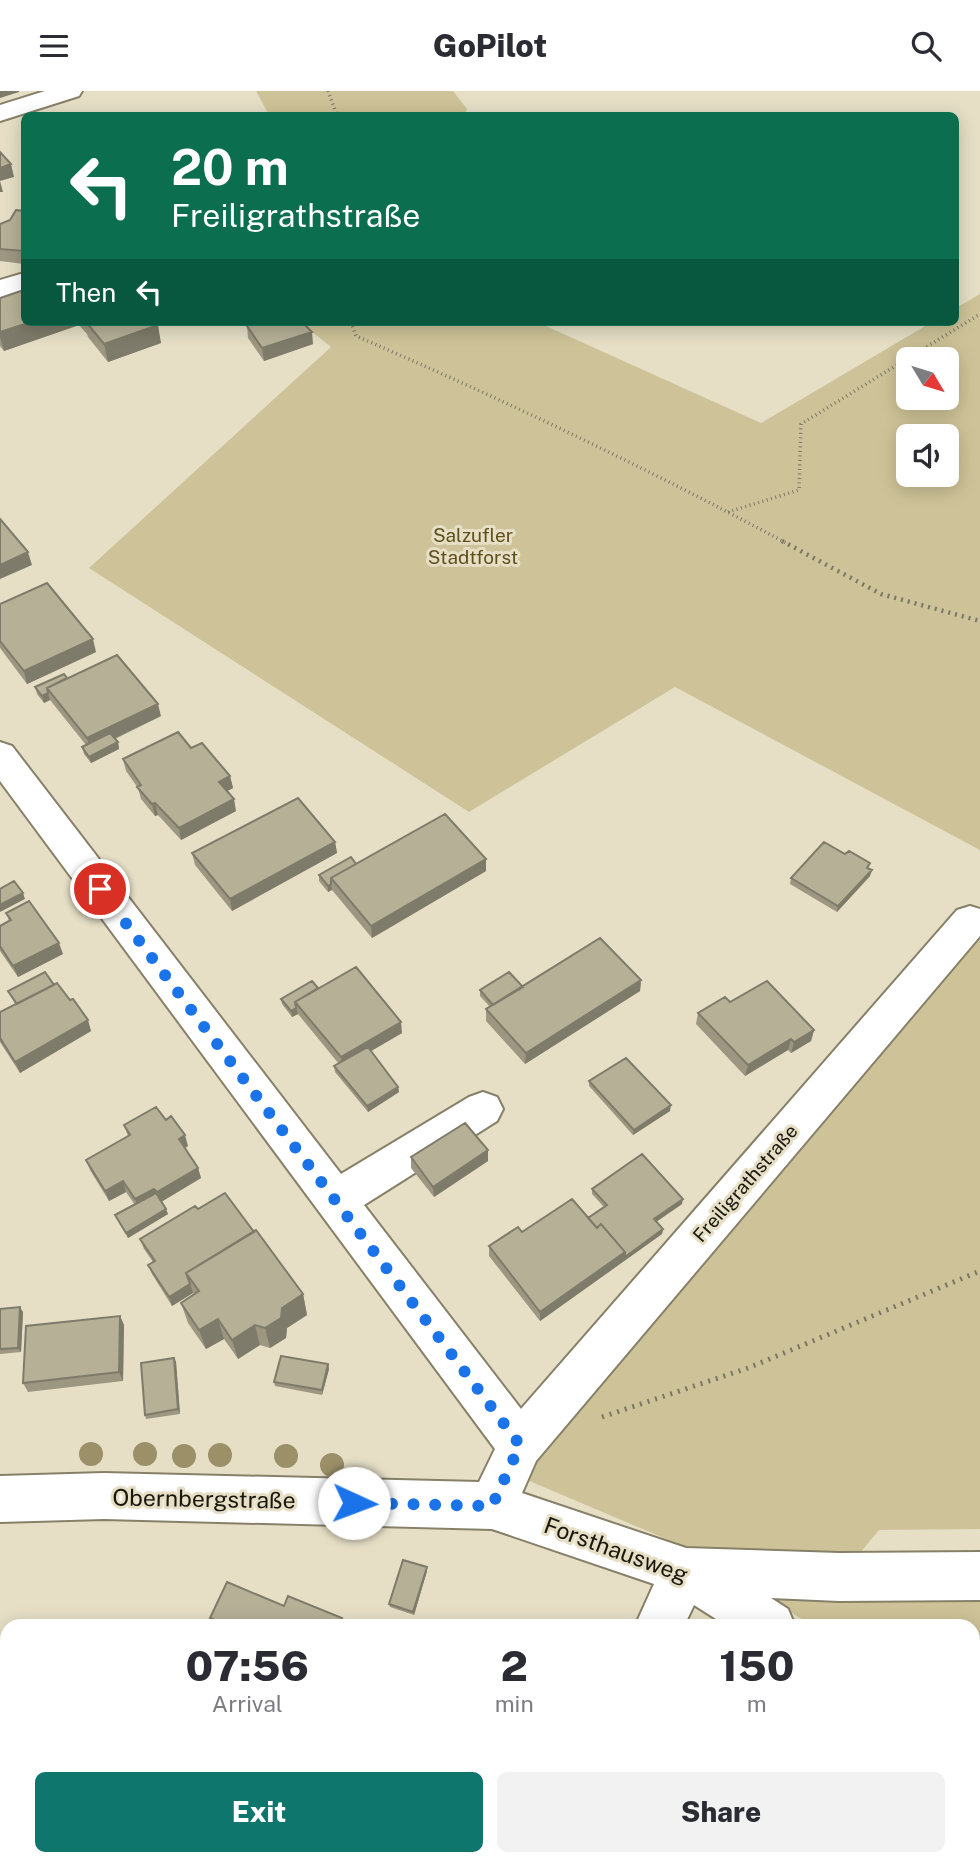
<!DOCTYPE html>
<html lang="en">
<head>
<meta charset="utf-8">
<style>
  :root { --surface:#fff; --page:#f2f2f3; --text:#2b2b33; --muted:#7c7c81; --accent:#0f766e }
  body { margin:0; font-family:"Public Sans",sans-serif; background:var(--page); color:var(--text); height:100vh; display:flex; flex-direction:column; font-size:26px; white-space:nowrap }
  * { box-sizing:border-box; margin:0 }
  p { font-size:23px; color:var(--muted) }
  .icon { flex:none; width:38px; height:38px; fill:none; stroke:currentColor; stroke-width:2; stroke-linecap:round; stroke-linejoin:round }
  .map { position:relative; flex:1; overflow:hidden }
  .details { position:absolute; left:0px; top:1528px; width:980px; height:247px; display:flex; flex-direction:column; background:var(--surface); border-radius:21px 21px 0 0; box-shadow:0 4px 18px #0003 }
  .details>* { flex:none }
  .hud { position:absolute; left:21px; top:21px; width:938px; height:214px; border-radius:10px; box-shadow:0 4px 18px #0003; background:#0b6e4f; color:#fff; overflow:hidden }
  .needle { width:46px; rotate:128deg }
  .tools { position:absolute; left:896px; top:256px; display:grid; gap:14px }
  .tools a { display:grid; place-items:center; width:63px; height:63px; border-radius:10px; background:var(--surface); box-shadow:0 4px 18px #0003; font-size:35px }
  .pin { position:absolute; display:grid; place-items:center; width:60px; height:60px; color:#fff; margin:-30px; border:4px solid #fff; border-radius:50%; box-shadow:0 2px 7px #0007 }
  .me { position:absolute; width:77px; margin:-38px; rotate:92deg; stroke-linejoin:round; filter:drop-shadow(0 0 5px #0008) }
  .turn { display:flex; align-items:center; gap:24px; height:147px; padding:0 35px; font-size:32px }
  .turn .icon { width:91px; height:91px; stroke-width:2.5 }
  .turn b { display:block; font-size:49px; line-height:60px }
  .then { display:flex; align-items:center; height:66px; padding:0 35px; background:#0003; gap:14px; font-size:26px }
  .eta { display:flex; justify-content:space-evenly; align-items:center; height:119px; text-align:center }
  .eta b { font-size:42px; font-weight:800; line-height:49px }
  .primary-button { display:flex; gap:14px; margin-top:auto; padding:14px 35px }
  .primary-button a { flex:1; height:80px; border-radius:10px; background:var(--accent); color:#fff; font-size:28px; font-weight:800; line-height:80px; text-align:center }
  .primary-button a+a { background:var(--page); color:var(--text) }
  header { display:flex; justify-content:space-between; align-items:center; height:91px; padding:0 35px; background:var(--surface); font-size:32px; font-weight:800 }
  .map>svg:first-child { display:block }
  .green { fill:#cec398; fill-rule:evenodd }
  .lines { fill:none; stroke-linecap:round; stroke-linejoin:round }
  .minor-casing { stroke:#878069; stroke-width:4 }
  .path-far2 { stroke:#7b7766; stroke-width:3.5; stroke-dasharray:1 3.5; stroke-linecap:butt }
  .path-far1 { stroke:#7b7766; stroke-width:4.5; stroke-dasharray:2 5; stroke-linecap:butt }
  .path { stroke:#7b7766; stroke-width:5; stroke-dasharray:2 6; stroke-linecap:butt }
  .minor { fill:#fff; fill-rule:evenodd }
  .tree { fill:#9b9068 }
  .wall { fill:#9d9782 }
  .shaded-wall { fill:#7f7b6a }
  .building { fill:#b6b097; stroke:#7f7b6a; stroke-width:2 }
  .route { stroke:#1a73e8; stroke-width:12; stroke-dasharray:0 21.6 }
  .labels { text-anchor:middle; stroke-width:6; stroke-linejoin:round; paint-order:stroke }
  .park-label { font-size:19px; fill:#5e501b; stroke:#e6dfc6 }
  .street-label { font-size:19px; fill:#18160d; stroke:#e6dfc6 }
  .near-street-label { font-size:23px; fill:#18160d; stroke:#e6dfc6 }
</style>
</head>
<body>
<header><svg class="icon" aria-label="menu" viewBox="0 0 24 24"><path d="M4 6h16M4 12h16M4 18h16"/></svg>GoPilot<svg class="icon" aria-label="search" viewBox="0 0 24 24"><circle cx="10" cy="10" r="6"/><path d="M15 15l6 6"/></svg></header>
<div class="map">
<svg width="980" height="1774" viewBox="0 0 980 1774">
  <rect width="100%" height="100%" fill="#e6dfc6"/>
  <path class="green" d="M256,0H453L467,18L465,24H269Z
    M980,203V759L675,596L469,721L89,477L331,256L300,231H537L761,332L932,231H956V217ZM908,268H947V306H908ZM908,345H947V383H908Z
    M980,837V1438L879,1439L840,1486L980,1485V1639L973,1634V1535H813L685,1456L520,1386Z"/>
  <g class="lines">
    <g class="minor-casing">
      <path id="minor" d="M45,0H82L79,5L0,30V14Z
        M24,182V199L0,207V189Z
        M0,651L12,655L341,1083L469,1006L483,1001L497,1006L503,1018L497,1030L364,1114L521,1318L957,819L970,815L980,818V845L536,1370L522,1402L686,1457L839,1462L980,1461V1509L839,1510L771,1507L788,1518L795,1535H727L694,1514L684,1535H635L654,1493L492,1438L104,1428L0,1431V1385L104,1382L479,1391L495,1358L0,690Z
        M973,1640L980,1643V1694L973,1691Z
        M508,1768H561L559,1774H505Z"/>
    </g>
    <path class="path-far2" d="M328,0L337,24
      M351,231L356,245C502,308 645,376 786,452
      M728,421L799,399L801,333L980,223"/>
    <path class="path-far1" d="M782,450L881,503L980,530"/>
    <path class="path" d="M602,1326L748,1277L980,1180"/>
    <use href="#minor" class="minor"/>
  </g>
  <g class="tree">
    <circle cx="91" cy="1363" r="12"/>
    <circle cx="145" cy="1363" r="12"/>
    <circle cx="220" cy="1364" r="12"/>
    <circle cx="184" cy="1365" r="12"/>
    <circle cx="286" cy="1365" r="12"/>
    <circle cx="332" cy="1374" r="12"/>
  </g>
  <path class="wall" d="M24,120V173L0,170V133L10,129Z
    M0,207L24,231H155L161,252L108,271L88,246L87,243L79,234L4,260L0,255Z
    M247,235L313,253L264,270L248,247Z
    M0,513L96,561L27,593L0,557Z
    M67,587L161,625L115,648L118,651L119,658L91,672L84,663L82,656L86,654L50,609L44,612L37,603L35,596Z
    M191,657L230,685L233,697L227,700L236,720L181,749L158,724L155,725L141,708L138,697L126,680L123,668Z
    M335,751L337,762L232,820L195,774L192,762Z
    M845,763L868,777L870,785L837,821L790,793L791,787Z
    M486,768V780L372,847L332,799L328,801L319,790V784L356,773Z
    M6,822L63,863L18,886L0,860V835L9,830Z
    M641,889L640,900L525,973L486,930V918L490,916L480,905V899Z
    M54,894L70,909L91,940L20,982L0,951V921L15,913L8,900Z
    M318,897L402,942L371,960L398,996L399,1001L368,1021L335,981L334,975L339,973L298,923L292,926L282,913L281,908Z
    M730,911L814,939L811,950L791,962L788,959L745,985L696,933L698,922Z
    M589,990L670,1020L633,1044L589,995Z
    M166,1029L188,1055L185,1057L198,1077L201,1087L161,1111L168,1123L128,1147L115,1124L135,1114L126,1101L109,1110L90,1079L86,1069L128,1045L124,1034Z
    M488,1059V1070L434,1106L411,1077V1066Z
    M592,1098L682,1113L656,1131L663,1138L662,1143L540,1230L489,1165V1155L522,1141L588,1127L604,1116L592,1103Z
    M198,1118L303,1203L307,1224L287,1237L286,1247L270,1257L260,1254L238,1268L224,1248L206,1258L188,1232L181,1212L194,1203L193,1202L172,1215L152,1183L148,1174L153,1171L144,1158L140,1148Z
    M0,1218L23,1221L21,1261L0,1263Z
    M120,1225L124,1234L123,1290L28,1301L23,1292Z
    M174,1267L176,1271L180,1323L146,1328L145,1324Z
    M328,1273L329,1278L322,1304L275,1295L274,1291Z
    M427,1476V1480L414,1524L390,1516L389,1513Z
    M284,1515L343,1530L341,1535H222L212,1531L210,1527Z
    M696,1768H725L721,1774H704Z"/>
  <path class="shaded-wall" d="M0,0H19V1L0,7Z
    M11,73L14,86L0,90L3,101H0V77Z
    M31,231H78L79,234L4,260L0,246V241Z
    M158,234L161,252L108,271L104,253Z
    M312,241L313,253L264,270L262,257Z
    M28,461L32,474L0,488V474Z
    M93,548L96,561L27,593L24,580Z
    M48,602L50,609L44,612L42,605Z
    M158,613L161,625L90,659L87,647Z
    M118,651L119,658L91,672L89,666Z
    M230,685L233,697L222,703L219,691Z
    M234,708L236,720L181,749L179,737Z
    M155,712L158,724L155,725L152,713Z
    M335,751L337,762L232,820L230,808Z
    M486,768V780L372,847L371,835Z
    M872,779L870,785L837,821L838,815Z
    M331,793L332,799L328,801V795Z
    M23,802L25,808L0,821V814Z
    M59,852L63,863L18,886L13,875Z
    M641,889L640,900L525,973L526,962Z
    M296,917L298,923L292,926L291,920Z
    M88,929L91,940L20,982L15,971Z
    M401,931L402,942L342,977L341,966Z
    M814,939L811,950L791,962L794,951Z
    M791,948L788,959L745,985L748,974Z
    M398,996L399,1001L368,1021L367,1015Z
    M671,1014L670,1020L633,1044L634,1039Z
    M185,1044L188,1055L182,1058L179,1048Z
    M488,1059V1070L434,1106L433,1096Z
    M198,1077L201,1087L161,1111L157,1101Z
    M123,1090L126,1101L109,1110L105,1100Z
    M154,1098L158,1108L138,1118L135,1108Z
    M683,1108L682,1113L653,1133L654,1128Z
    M166,1118L168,1123L128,1147L126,1142Z
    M663,1138L662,1143L540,1230V1221L625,1161Z
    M190,1193L193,1202L172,1215L169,1206Z
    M303,1203L307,1224L287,1237L286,1247L270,1257L265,1237L282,1217Z
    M20,1216L23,1221L21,1261L18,1257Z
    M120,1225L124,1234L123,1290L119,1281Z
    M218,1228L224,1248L206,1258L199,1239Z
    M255,1234L260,1254L238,1268L232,1249Z
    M174,1267L176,1271L180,1323L178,1318Z
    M328,1273L329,1278L322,1304V1299Z
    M427,1476V1480L414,1524L413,1521Z"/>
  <path class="building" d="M0,61L11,73L0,77Z
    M16,119L24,120V160L0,158V133L10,129Z
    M24,199V231H31L0,241V207Z
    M86,231H155L158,234L104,253Z
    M257,231H302L312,241L262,257L247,235Z
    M0,428L28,461L0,474Z
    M47,492L93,548L24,580L0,550V513Z
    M117,564L158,613L87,647L47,597Z
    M64,583L67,587L47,597L48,602L42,605L35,596Z
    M178,641L191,657L202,652L230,685L219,691L234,708L179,737L155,712L152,713L137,696L141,694L123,668Z
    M110,642L118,651L89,666L82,656Z
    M298,707L335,751L230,808L192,762Z
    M445,723L486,768L371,835L331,787Z
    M824,751L845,763L849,760L870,772L867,777L872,779L838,815L791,787Z
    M351,766L356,773L331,787V793L328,795L319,784Z
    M14,790L23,802L0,814V798Z
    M29,810L59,852L13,875L0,855V835L11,829L6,822Z
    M600,847L641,889L526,962L486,918Z
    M356,876L401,931L341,966L295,911Z
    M45,881L54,894L17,913L8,900Z
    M509,881L523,896L493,914L480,899Z
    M312,890L318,897L295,911L296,917L291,920L281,908Z
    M767,890L814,939L794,951L791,948L748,974L698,922L725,906L730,911Z
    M57,892L70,909L73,908L88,929L15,971L0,947V921Z
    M368,956L398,996L367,1015L334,975Z
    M626,967L671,1014L634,1039L589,990Z
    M156,1016L166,1029L171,1025L185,1044L179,1048L198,1077L157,1101L154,1098L135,1108L123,1090L105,1100L86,1069L130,1044L124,1034Z
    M465,1032L488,1059L433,1096L411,1066Z
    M642,1063L683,1108L654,1128L663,1138L625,1166V1161L601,1133L597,1137L588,1127L607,1114L592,1098Z
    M156,1102L166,1118L126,1142L115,1124Z
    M225,1102L254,1141L186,1182L190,1193L169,1206L148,1174L155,1170L140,1148L195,1115L198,1118Z
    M572,1108L597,1137L601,1133L625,1161L540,1221L489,1155L518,1136L522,1141Z
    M256,1139L303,1203L282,1217L281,1227L265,1237L255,1234L232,1249L218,1228L199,1239L181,1212L199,1200L186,1182Z
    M20,1216L18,1257L0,1258V1218Z
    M120,1225L119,1281L23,1292L26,1235Z
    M281,1265L328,1273L322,1299L274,1291Z
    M174,1267L178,1318L145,1324L141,1272Z
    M403,1469L427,1476L413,1521L389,1513Z
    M227,1491L284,1515L288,1505L342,1527L339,1535H229L210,1527Z
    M458,1768H494L490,1774H454Z
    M704,1768H725L721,1774H712Z"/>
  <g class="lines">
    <path class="route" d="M100,798L520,1354L492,1415L354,1412"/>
  </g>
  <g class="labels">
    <g class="park-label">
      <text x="473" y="451">Salzufler<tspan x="473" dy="22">Stadtforst</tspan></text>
    </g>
    <g class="street-label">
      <text transform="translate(745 1092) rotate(-49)" y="7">Freiligrathstraße</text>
    </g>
    <g class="near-street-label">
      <text transform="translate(204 1408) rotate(1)" y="8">Obernbergstraße</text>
      <text transform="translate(616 1459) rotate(20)" y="8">Forsthausweg</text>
    </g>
  </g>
</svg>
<div class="tools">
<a><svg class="needle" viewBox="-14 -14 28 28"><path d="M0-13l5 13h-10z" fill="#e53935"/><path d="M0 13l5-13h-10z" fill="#7c7c81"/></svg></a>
<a><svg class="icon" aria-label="sound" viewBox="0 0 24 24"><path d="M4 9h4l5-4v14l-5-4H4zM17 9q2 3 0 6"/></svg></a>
</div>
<div class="pin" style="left:100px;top:798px;background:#d93025"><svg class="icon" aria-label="arrive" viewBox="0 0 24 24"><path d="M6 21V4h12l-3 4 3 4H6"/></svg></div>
<svg class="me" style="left:354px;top:1412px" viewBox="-20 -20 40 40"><circle r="19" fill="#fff"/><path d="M0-13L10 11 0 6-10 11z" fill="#1a73e8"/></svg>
<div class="hud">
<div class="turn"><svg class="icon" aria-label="left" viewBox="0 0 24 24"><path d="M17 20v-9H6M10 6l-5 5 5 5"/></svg><div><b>20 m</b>Freiligrathstraße</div></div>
<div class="then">Then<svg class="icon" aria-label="left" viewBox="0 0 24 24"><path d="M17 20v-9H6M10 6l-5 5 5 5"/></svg></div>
</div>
<section class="details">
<div class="eta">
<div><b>07:56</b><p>Arrival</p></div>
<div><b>2</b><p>min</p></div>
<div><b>150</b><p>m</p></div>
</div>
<div class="primary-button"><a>Exit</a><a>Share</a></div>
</section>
</div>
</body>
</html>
